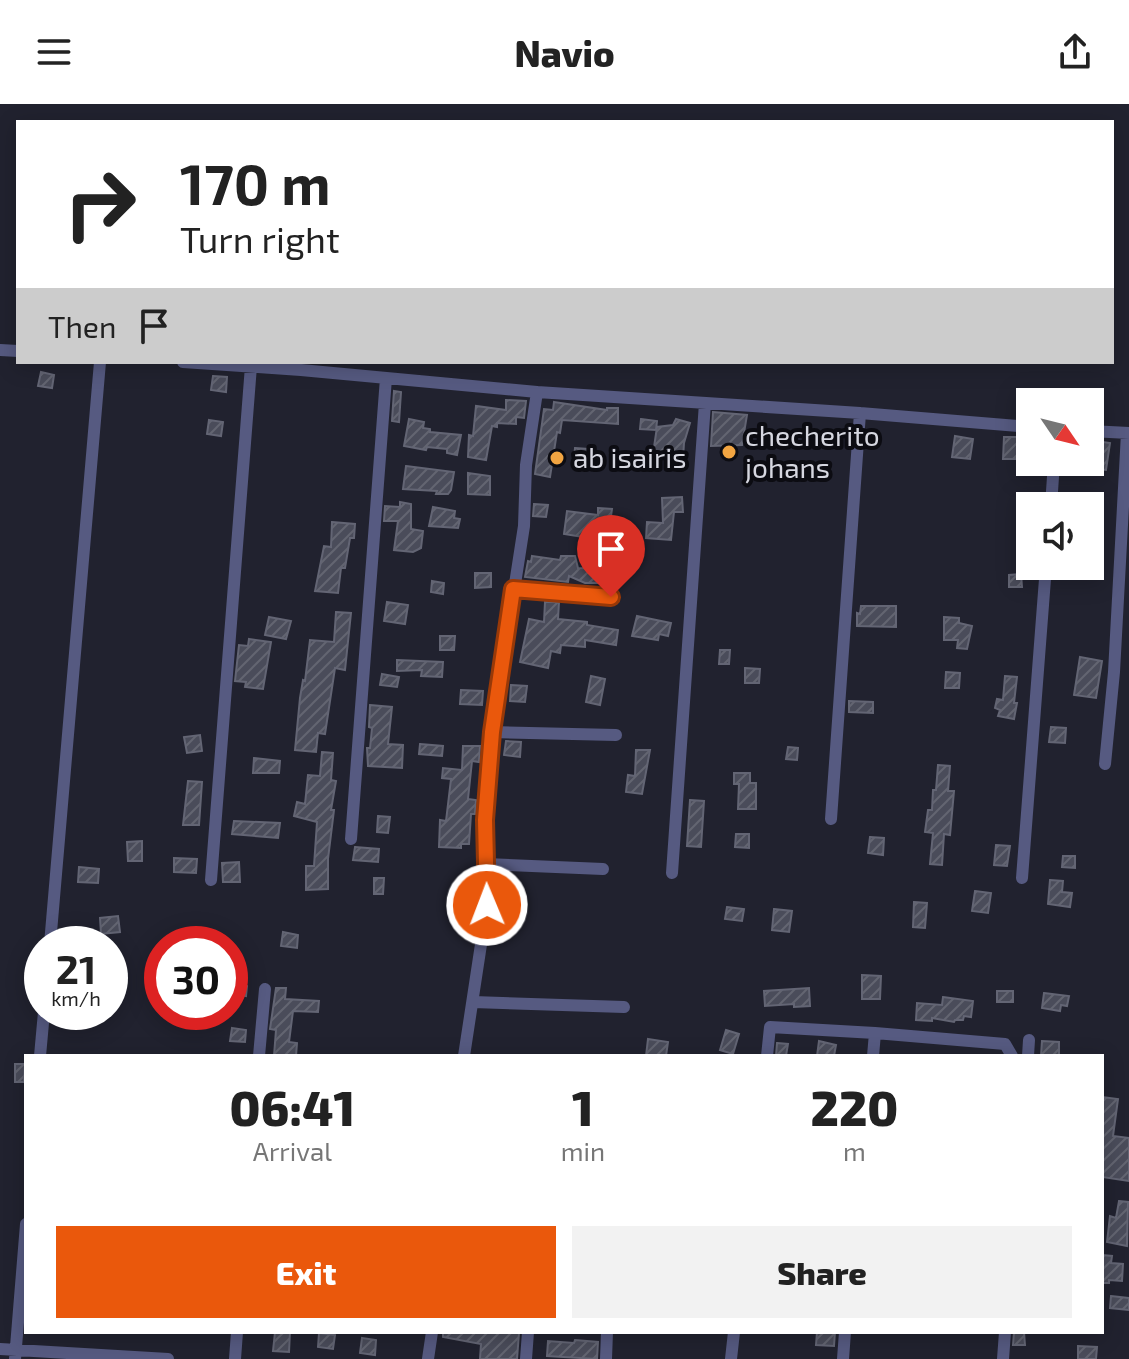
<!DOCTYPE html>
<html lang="en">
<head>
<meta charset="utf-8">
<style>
  :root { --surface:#fff; --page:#f2f2f2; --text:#222; --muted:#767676; --accent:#ea580c }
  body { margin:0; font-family:"Exo 2",sans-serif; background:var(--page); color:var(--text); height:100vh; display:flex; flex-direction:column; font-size:30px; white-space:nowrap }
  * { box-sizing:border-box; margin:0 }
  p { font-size:26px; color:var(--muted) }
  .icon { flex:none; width:44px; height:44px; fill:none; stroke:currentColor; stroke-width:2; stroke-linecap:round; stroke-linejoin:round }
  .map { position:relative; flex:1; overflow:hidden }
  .panel { position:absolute; left:24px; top:950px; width:1080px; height:280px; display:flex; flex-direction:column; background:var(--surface); border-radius:0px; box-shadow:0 4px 20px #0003 }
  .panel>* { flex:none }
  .banner { position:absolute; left:16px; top:16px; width:1098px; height:244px; border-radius:0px; box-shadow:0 4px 20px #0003; background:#fff; color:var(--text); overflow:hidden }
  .needle { width:52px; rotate:125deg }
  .buttons { position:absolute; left:1016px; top:284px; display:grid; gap:16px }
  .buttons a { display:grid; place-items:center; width:88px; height:88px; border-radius:0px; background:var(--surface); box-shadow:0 4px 20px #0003; font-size:40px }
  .speed { position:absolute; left:24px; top:822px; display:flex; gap:16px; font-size:40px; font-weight:700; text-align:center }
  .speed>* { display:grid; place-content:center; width:104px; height:104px; border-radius:50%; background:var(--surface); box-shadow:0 4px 20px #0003; line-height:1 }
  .speed small { font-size:20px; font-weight:400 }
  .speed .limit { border:12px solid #d22; background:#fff; color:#111 }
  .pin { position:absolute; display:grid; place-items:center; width:68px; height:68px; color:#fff; margin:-82px -34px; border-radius:50% 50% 50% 0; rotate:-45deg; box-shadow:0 0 8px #0007 }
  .pin .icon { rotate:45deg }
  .me { position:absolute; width:88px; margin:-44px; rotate:359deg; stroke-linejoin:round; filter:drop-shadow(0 0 6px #0008) }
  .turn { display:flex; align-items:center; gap:28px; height:168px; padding:0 32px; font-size:36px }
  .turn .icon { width:104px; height:104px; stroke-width:2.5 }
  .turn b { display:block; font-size:56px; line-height:68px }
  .then { display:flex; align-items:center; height:76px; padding:0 32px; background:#0003; gap:16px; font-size:30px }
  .eta { display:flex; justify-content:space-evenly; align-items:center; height:136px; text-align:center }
  .eta b { font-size:48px; font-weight:800; line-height:56px }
  .primary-button { display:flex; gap:16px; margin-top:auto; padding:16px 32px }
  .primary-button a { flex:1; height:92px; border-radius:0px; background:var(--accent); color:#fff; font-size:32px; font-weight:800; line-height:92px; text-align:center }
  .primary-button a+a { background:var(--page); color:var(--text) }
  header { display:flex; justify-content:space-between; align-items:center; height:104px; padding:0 32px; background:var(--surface); font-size:36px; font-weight:800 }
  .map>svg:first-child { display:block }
  .building { fill:url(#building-hatch); stroke:#636574; stroke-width:2 }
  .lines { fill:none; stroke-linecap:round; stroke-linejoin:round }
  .minor { stroke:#565a81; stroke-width:12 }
  .route-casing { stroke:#983908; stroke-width:20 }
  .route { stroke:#ea580c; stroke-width:14 }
  .poi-dot { fill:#f2a542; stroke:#0c0c12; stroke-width:3 }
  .labels { text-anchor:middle; stroke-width:8; stroke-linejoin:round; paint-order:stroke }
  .poi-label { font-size:28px; fill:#d6d7e0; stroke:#0c0c12; text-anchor:start }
</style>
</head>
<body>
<header><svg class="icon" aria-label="menu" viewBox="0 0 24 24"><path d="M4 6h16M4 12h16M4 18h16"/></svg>Navio<svg class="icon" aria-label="share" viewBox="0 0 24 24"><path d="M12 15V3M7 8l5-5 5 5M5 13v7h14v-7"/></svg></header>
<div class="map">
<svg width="1129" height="1255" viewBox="0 0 1129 1255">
  <defs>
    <pattern id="building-hatch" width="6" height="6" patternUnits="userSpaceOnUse" patternTransform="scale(2)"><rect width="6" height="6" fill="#4a4c5a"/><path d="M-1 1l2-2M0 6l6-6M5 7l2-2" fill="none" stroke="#636571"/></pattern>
  </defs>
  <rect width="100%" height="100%" fill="#21222f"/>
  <path class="building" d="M41,268L54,271L52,284L38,282Z
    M213,272L227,273L226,288L211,286Z
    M394,287L401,288L399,318L392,317Z
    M506,296L526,297L524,314L516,313V320L497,319V323L492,322L486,356L468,353L469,331L473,332L476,302L506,306Z
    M554,298L607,306V304H618V320L562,316L560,329L557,328L550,373L535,370L544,305L553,306Z
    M713,308L747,311L742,341L711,342Z
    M409,315L424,318L423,324L430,325V328L461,331L457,351L447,349V345L427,343L426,346L404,342Z
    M641,315L657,317L656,326L640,325Z
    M676,315L690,319L684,339L683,355L653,350L657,323L673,321Z
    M209,316L223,318L221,332L207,330Z
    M955,332L973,335L970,355L952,353Z
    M1004,333H1030V355H1003Z
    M1090,336L1110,339L1106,366L1090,364Z
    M575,344L588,345L587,357L574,356Z
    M406,362L454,368L451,386L448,390H436L437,387L403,385Z
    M468,369L490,372V391L468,390Z
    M682,393L683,408H674L671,436L646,434L647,418L663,419L662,394Z
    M400,398L411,400V425L423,427L421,444L413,448L394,446L398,417H384L385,402L400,403Z
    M534,400L548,401L546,413L533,412Z
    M433,403L455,407L454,414L460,415L458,424L429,422Z
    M598,404L612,405L611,412L617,413L616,420H597L600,430L583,433L564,430L567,407L598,411Z
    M332,418L355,420L354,434H350L345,464H341L338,489L315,487L324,442L331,443Z
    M532,452L560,456L561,452H575L578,464L604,465V479H585L569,472L568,478L525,473L528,457L531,458Z
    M475,469H491V483L475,484Z
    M1021,470L1022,483H1009V471Z
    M432,477L444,479L443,490L431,488Z
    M387,498L408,501L405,520L384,517Z
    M545,498H559L558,515L587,518V521L618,526L616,541L585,536V543L561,541L560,549L551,547L548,564L520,558L529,515L544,518Z
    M861,502H896V523L857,522V509L860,510Z
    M336,508L351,509L345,566L335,564L325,630L318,629L316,648L295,646L300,594L303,576L305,577L310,536L334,538Z
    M637,512L671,519L668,532L659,530L658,536L632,532Z
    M269,513L291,517L286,535L265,531Z
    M944,513L959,514V519L972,522L967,545L957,544L958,536H944Z
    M440,532H455L454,546H440Z
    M249,535L271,538L263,585L245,583L246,578L235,577L239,541L248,542Z
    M720,546H730L729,560H719Z
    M1080,553L1102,557L1096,594L1074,591Z
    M397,556L443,558L442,573L421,572L422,566L397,567Z
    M745,564L760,565L759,579H745Z
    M946,568L960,569L959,584H945Z
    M382,570L399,573L397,583L380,581Z
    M591,572L605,575L600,601L586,598Z
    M1005,572L1017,573L1014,599H1017L1014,615L998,612L1000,606L995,604L997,595L1003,596Z
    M511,581L527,582L525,598L510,597Z
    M461,586L483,587L482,601L460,600Z
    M849,597L873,598V609L849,608Z
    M370,601L392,603L388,640L403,641L402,664L368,662L367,644H370L372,624L369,623Z
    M1051,623L1066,624L1065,639L1049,638Z
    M200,631L202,647L187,649L184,633Z
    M506,637L521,638L520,653L504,651Z
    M420,640L443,642L442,652L419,650Z
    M463,642H480L479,658L472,657L468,695L476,696L475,710H471L469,740H461V744L439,743L440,716L446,717L451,675L442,674L443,664L462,666Z
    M788,643L798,644L797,656L786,655Z
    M636,646H650L642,690L626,688L628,671L635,672Z
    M322,648L333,649L331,676L336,677L331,706H334L328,755V785L306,786V762H314L317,718L294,712L297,698L305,700L308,671L320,672Z
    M254,654L280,657L279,669H253Z
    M938,661L950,662L948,687H954L950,731L944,730L942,761L930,760L933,729L925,728L928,706H932L933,686H936Z
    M734,669H750V679H756V705H738L739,680H734Z
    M188,677L202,678L199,721H183Z
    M690,696L704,697L701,743L687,742Z
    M378,712L390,713L388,729L377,728Z
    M234,717L280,719L278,734L232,730Z
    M736,730H749V744L735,743Z
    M870,733L884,734L883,751L868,749Z
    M142,737V757H128L127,738Z
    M996,741L1010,742L1007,762L994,761Z
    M355,743L379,745L378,758L353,756Z
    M1063,752H1075V764L1062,763Z
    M174,754L197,755L196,769L174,768Z
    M239,758L240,778H223L222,759Z
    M79,763L99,765L98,779L78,778Z
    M374,774H384L383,790H374Z
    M1050,776L1063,777L1062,788L1072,789L1070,803L1048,800Z
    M975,787L991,789L988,809L972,807Z
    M914,798L927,799L925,824L913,823Z
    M727,803L744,805L742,817L725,815Z
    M774,805L792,807L789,828L772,826Z
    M118,812L120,828L101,830L100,814Z
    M283,828L298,831L297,844L281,842Z
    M862,871L881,872L880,895H862Z
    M233,880L247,882L246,892L232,890Z
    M276,884H286L285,895L319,897L318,908L293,907L289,938L297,939L296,952H274L276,926L270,925Z
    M809,884L810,902L794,903V900L765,902L764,887Z
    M997,887H1013V898H997Z
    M1044,889L1069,892L1067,902L1061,901L1060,907L1042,904Z
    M943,893L973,897L971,913L964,912L963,916H955L954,918L932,914V917L916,916L917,899L942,901Z
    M232,924L246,926L245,938L230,937Z
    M726,926L739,930L733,950L720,946Z
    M648,935L668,938L666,952H646Z
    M819,937L836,941L834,952H817Z
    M1042,937L1059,938V952H1041Z
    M777,939L788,940L786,952H776Z
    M15,960H25L24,978H15Z
    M1102,993L1118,995L1113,1032L1129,1034V1077L1102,1073Z
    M1119,1097L1128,1098L1127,1142L1107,1138L1110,1112L1116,1114Z
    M1102,1151L1112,1152L1111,1159L1123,1160L1122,1177L1109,1176V1179H1102Z
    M1111,1192L1129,1194V1206L1110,1204Z
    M275,1228H290L289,1248L273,1247Z
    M443,1228L519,1229L517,1255H480L481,1240L443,1233Z
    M817,1228H835L834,1242L816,1241Z
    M1014,1228H1024L1025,1241H1013Z
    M319,1229L335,1231L333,1245L318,1243Z
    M362,1234L376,1236L375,1251L360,1249Z
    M575,1236L598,1238L597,1255L547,1252L548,1237L574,1239Z
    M1078,1242L1097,1243L1096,1255H1078Z"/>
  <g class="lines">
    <path class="minor" d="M0,246L18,247
      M183,258L301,266L537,288L860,309L1030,323
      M1090,327L1129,329
      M1051,402L1054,358
      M513,485L611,493
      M492,628L616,631
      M1105,660L1114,568L1127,329
      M831,715L860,309
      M351,735L386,274
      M486,760L603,765
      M672,769L705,299
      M1022,774L1046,462
      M211,776L251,262
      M50,840L100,258
      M473,898L624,903
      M875,929L1005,940L1012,952
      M40,952L44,908
      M259,952L265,885
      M464,952L487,801L485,716L492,628L524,422L526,361L537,288
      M767,952L770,923L875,929L873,952
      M1028,952L1029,936
      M0,1245L168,1255
      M15,1255L26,1120
      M235,1255L237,1228
      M428,1255L432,1228
      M526,1255L528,1228
      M606,1255L607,1228
      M731,1255L734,1228
      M843,1255L845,1228
      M1003,1255L1005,1228"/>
  </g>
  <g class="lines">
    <g class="route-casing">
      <path id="route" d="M487,801L485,716L492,628L513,485L611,493"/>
    </g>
    <use href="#route" class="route"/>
  </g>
  <g class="poi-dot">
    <circle cx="729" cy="348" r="8"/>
    <circle cx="557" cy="354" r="8"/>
  </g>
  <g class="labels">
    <g class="poi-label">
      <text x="745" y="342">checherito<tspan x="745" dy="32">johans</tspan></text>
      <text x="573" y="364">ab isairis</text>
    </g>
  </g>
</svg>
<div class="buttons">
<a><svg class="needle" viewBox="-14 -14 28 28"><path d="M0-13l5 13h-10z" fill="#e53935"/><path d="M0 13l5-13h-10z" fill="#767676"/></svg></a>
<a><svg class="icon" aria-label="sound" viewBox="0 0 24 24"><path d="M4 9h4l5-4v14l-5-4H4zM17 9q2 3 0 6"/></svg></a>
</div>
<div class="speed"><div>21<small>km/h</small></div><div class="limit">30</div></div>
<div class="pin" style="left:611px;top:493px;background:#d93025"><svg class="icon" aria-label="arrive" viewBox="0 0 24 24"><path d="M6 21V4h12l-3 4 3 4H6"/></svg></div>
<svg class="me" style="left:487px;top:801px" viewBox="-20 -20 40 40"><circle r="17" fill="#ea580c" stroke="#fff" stroke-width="3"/><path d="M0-11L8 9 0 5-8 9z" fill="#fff"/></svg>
<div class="banner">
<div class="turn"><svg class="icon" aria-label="right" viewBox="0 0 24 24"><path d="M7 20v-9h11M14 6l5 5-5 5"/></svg><div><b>170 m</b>Turn right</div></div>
<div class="then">Then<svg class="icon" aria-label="arrive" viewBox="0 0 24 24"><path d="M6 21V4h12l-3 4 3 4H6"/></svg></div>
</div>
<section class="panel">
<div class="eta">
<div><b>06:41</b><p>Arrival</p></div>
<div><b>1</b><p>min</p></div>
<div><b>220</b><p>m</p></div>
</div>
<div class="primary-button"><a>Exit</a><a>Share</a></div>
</section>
</div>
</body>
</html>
